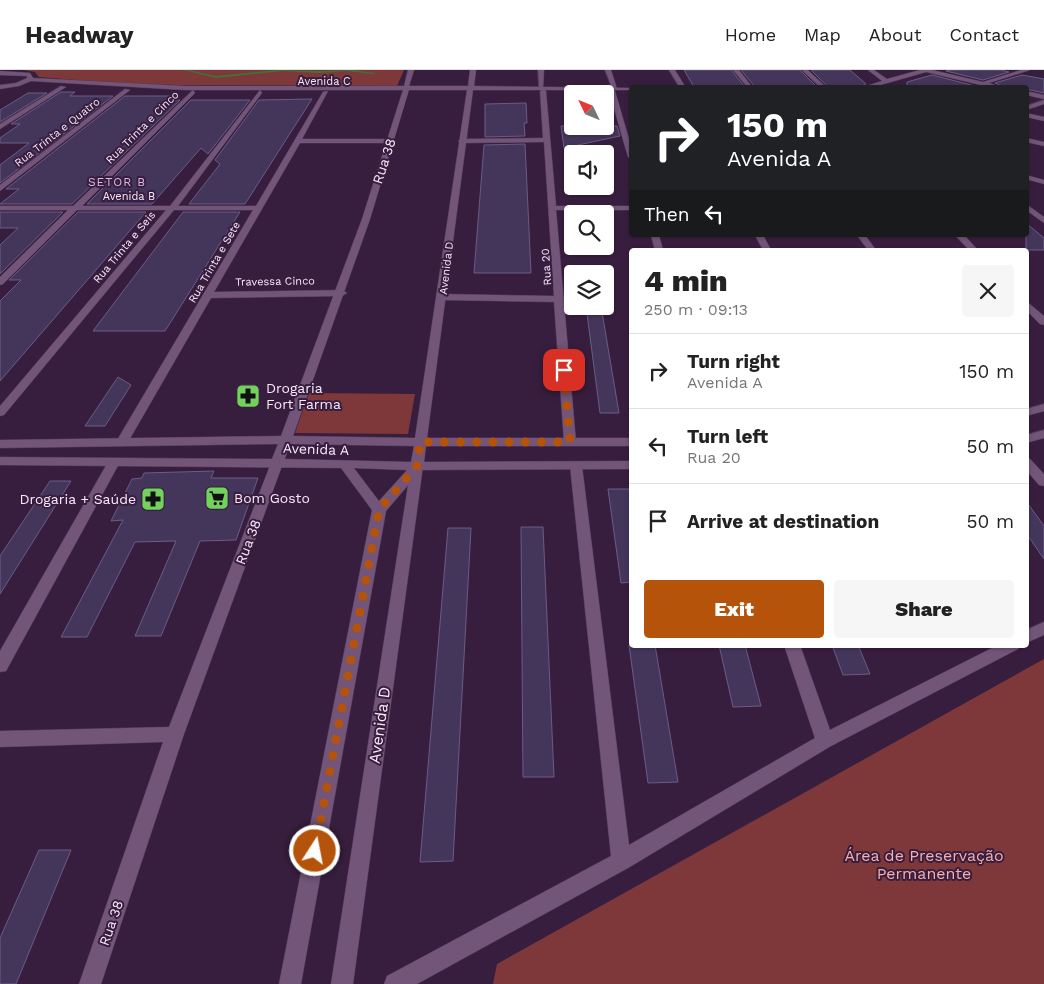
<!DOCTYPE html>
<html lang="en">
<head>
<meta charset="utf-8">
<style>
  :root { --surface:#fff; --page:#f6f6f6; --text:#222; --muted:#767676; --line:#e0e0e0; --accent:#b45309 }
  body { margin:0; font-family:"Work Sans",sans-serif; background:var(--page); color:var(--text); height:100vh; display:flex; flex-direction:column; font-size:19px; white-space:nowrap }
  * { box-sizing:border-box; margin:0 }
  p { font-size:16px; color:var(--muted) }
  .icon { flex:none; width:28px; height:28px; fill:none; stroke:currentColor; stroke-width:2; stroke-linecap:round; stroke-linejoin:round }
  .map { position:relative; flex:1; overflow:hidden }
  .drawer { position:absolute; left:629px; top:178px; width:400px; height:400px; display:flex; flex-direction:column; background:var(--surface); border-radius:5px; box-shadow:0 1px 4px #0004 }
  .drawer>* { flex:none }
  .guide { position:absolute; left:629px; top:15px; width:400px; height:152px; border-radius:5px; box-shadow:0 1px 4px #0004; background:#202124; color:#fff; overflow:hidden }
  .needle { width:32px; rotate:313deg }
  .fabs { position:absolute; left:564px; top:15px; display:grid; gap:10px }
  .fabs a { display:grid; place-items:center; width:50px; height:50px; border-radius:5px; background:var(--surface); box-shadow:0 1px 4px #0004; font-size:25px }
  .pin { position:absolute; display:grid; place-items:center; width:42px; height:42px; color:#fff; margin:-21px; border-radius:10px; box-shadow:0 2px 8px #0006 }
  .me { position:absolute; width:55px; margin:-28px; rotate:11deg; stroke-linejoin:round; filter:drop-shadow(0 0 4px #0008) }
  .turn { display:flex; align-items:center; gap:18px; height:105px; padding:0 15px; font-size:22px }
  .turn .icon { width:65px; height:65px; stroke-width:2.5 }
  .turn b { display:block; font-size:35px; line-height:42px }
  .then { display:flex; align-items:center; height:48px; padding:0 15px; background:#0003; gap:10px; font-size:19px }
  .round { display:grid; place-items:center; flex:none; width:52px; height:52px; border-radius:5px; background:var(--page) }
  .headline { display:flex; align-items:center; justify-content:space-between; height:85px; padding:0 15px }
  h1 { font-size:30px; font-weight:800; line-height:38px }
  .action { display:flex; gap:10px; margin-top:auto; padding:10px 15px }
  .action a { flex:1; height:58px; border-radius:5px; background:var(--accent); color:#fff; font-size:20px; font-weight:800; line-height:58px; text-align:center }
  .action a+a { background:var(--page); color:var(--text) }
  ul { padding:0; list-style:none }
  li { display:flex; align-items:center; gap:15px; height:75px; padding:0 15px; border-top:1px solid var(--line) }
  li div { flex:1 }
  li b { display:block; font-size:19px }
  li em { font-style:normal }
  header { display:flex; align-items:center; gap:30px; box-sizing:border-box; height:70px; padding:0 25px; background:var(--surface); border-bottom:1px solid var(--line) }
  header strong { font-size:24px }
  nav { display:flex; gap:28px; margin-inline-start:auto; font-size:18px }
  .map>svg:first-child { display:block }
  .green { fill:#7e383a }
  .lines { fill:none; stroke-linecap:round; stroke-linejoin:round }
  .stream { fill:#3f7333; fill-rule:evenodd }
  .building { fill:#44365b; stroke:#6b5c85 }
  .minor-casing { stroke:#533c58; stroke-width:1 }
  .tertiary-casing { stroke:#533c58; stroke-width:1 }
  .minor { fill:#725579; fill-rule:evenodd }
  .tertiary { fill:#725579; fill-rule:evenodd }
  .route { stroke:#b45309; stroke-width:9; stroke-dasharray:0 16.2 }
  .labels { text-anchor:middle; stroke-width:4; stroke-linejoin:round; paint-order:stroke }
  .far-street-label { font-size:11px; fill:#f9e8fd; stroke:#381e3e }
  .far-neighbourhood-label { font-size:12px; letter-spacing:1px; fill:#d9b8e0; stroke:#381e3e }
  .street-label { font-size:14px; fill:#f9e8fd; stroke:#381e3e }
  .poi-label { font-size:14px; fill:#f9e8fd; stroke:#381e3e; text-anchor:start }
  .near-street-label { font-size:16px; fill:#f9e8fd; stroke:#381e3e }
  .near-park-label { font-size:16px; fill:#f7afae; stroke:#381e3e }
</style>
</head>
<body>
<header>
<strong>Headway</strong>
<nav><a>Home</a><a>Map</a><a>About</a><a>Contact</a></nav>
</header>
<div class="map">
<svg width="1044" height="914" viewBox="0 0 1044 914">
  <rect width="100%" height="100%" fill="#381e3e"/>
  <path class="green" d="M24,0H404L397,16L178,15L111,13L39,7L35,2Z
    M309,323L415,324L408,364L295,363Z
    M1044,589V914H493L497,894Z"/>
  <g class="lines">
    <path class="stream" d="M184,0H188L216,6L276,0L319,1L353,0L375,3L374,4L346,1L319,3L283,1L216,8Z"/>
  </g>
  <path class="building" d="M684,0H731L745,17H694Z
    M741,0H800L817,17H755Z
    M811,0H850L866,14L858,18H829Z
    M951,0H1001L1009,2L983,10L946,1Z
    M932,5L983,18H907V12Z
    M1022,5L1044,9V23L1026,19V18H1006L995,13Z
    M61,22H75L70,26H113L0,113V95L29,73H0V68L20,54H11Z
    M28,23H47L0,52V40Z
    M125,26H172L168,30H180L72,134H0L19,119H6Z
    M312,29L245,134H189L220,94L215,90L259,30Z
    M191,30H250L208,84L201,78L152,134H87Z
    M526,33L527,53H524L525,66L485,67V34Z
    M561,56H617L620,66L564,78Z
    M525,74L531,203H474L484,75Z
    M0,142H63L0,204V175L18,158H0Z
    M78,142H146L0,311V231L21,210H9Z
    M183,142H240L165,261H93Z
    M1026,153L1044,168V180H1026Z
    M586,236H601L619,343H600Z
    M118,307L131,315L105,356H85Z
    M214,401L211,408H258L236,470L200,471L161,566H135L176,471L135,472L87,567H61L123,450L111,451L132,409L142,408L144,403Z
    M50,411H71L0,524V486Z
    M608,419H629L631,430V512L621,513Z
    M1026,431L1044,456V489L1026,463Z
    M521,457H543L554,707H523Z
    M448,458H471L453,791L420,792Z
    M629,575H655L678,712L648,713Z
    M719,575H745L761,636L733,637Z
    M832,575H858L870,604L843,605Z
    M39,780H71L16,914H0V868Z"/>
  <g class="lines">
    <g class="minor-casing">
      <path id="minor" d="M538,0H544L543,19L546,21L556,136H631V140H556L576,372L570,376L564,372L554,232L442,230L437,227L442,224L554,226L544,72L461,73L458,71L461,69L543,68L540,21L542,20L539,18Z
        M605,0H611L617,19L612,18Z
        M669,0H675L686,18H680Z
        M733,0H739L753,18H748Z
        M802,0H808L827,18H821Z
        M868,0H874L887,9L920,0H932L983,12L1021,0H1030L989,13L1004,18H993L926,2L870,18H860L882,11Z
        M61,16L66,17L0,59V54Z
        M125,19L130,20L0,121V115Z
        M612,19L615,21L631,76V89L628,87L609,21Z
        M193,20L195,23L82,136H170L260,20L262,23L178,136H256L323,22L328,21L302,69H391L394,71L391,73H300L214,222L342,220L347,223L342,226L211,228L128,372L122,376L118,375L116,372L253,140H174L4,345L0,346V336L166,140H77L3,214L0,215V207L68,140H0V136H73Z
        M1026,21L1044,25V29L1026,25Z
        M1044,30V34L1026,40V36Z
        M1026,43L1044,47V51L1026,47Z
        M1026,68L1044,72V76L1026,72Z
        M1026,134L1044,147V153L1026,140Z
        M651,165H659L663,180H655Z
        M755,165H763L771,180H763Z
        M857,165H865L876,180H868Z
        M955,165H964L978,180H969Z
        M1026,231L1044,246V255L1040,254L1026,240Z
        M114,388L120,392L6,601L0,602V581L108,392Z
        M1026,388L1030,389L1044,404V416L1039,415L1026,400Z
        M277,389L283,393L184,664L101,914H79L163,672L0,677V661L169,657L271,393Z
        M417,392L423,396L353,914H331L411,396Z
        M576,392L582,396L629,775L815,668L784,575H800L830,660L998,575H1020L1018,579L831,676L628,798L417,914H384L387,906L611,786L570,396Z
        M1044,552V565L1026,573V560Z"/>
    </g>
    <g class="tertiary-casing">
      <path id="tertiary" d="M408,0H414L409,16H468L470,0H476L474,16L633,18L631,20H473L427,368H631V376H426L424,392L631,391V399L421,400L386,441L301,914H279L372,440L341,398L0,395V387L272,389L278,374L0,378V370L281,366L362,149L403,20H185L31,11L19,16L0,19V15L16,13L27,8V6L0,5V1L30,3L33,8L185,16H404ZM409,20H467L415,368L293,366L370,149ZM290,374L414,376L411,392L285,389ZM354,398L407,400L379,431Z
        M1026,105L1044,110V114L1026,109Z
        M1044,334V341L1026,346V339Z
        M1044,360V368L1026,373V365Z"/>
    </g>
    <use href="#minor" class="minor"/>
    <use href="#tertiary" class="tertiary"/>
  </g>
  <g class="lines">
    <path class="route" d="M315,781L379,440L417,396L420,372H570L564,300"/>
  </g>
  <defs>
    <g id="pharmacy-square" transform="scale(1.25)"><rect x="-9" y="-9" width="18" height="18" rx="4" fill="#72d25d" stroke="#381e3e"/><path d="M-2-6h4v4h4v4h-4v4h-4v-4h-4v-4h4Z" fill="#111"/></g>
    <g id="supermarket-square" transform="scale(1.25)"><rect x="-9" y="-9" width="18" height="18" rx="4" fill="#72d25d" stroke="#381e3e"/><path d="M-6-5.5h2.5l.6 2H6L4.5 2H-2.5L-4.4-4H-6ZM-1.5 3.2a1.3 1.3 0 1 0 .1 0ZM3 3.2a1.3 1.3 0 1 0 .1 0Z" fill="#111"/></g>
  </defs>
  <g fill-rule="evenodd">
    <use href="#pharmacy-square" x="248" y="326"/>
    <use href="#supermarket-square" x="217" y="428"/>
    <use href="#pharmacy-square" x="153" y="429"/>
  </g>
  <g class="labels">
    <g class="far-street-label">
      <text x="324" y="15">Avenida C</text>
      <text transform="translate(142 57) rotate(-45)" y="4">Rua Trinta e Cinco</text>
      <text transform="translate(57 62) rotate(-38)" y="4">Rua Trinta e Quatro</text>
      <text x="129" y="130">Avenida B</text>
      <text transform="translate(124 177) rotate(-50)" y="4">Rua Trinta e Seis</text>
      <text transform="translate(214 192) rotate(-60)" y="4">Rua Trinta e Sete</text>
      <text transform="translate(546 197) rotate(-94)" y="4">Rua 20</text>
      <text transform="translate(446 198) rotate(-83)" y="4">Avenida D</text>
      <text transform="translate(275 211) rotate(-1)" y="4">Travessa Cinco</text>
    </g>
    <g class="far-neighbourhood-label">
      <text x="117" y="116">SETOR B</text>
    </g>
    <g class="street-label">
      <text transform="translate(384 91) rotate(-72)" y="5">Rua 38</text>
      <text transform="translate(316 379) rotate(2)" y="5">Avenida A</text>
      <text transform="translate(248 472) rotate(-69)" y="5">Rua 38</text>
      <text transform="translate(111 853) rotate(-71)" y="5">Rua 38</text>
    </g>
    <g class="poi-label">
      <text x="266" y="323">Drogaria<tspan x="266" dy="16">Fort Farma</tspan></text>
      <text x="234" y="433">Bom Gosto</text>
      <text x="136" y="434" text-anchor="end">Drogaria + Saúde</text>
    </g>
    <g class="near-street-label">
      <text transform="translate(379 655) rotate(-82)" y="6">Avenida D</text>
    </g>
    <g class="near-park-label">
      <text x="924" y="791">Área de Preservação<tspan x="924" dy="18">Permanente</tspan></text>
    </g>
  </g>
</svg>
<div class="fabs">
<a><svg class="needle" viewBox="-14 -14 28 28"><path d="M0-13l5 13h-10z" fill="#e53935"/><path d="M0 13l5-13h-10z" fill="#767676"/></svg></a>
<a><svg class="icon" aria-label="sound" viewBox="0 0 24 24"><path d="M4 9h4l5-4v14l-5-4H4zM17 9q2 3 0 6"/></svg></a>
<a><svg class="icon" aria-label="search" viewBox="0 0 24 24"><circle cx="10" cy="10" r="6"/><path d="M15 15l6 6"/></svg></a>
<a><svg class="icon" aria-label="layers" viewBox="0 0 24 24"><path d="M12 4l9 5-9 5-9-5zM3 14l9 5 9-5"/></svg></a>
</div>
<div class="pin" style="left:564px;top:300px;background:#d93025"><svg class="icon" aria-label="arrive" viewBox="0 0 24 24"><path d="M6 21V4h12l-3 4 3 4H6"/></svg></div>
<svg class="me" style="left:315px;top:781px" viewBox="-20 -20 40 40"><circle r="17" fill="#b45309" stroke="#fff" stroke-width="3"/><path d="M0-11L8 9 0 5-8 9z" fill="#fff"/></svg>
<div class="guide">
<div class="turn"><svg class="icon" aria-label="right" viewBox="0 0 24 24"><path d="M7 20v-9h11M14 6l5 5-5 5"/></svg><div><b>150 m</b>Avenida A</div></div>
<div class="then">Then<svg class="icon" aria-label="left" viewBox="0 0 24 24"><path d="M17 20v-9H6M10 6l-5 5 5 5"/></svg></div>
</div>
<section class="drawer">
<div class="headline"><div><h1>4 min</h1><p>250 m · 09:13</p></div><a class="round"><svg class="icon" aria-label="close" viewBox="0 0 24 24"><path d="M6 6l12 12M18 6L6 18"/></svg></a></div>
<ul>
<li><svg class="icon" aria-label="right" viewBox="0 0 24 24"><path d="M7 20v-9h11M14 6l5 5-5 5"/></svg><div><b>Turn right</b><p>Avenida A</p></div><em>150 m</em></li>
<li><svg class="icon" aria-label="left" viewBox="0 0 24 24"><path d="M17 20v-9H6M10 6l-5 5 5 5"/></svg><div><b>Turn left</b><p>Rua 20</p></div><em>50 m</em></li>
<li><svg class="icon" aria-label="arrive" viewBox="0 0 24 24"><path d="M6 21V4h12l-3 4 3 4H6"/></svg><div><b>Arrive at destination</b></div><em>50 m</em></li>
</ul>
<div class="action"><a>Exit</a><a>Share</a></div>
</section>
</div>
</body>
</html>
